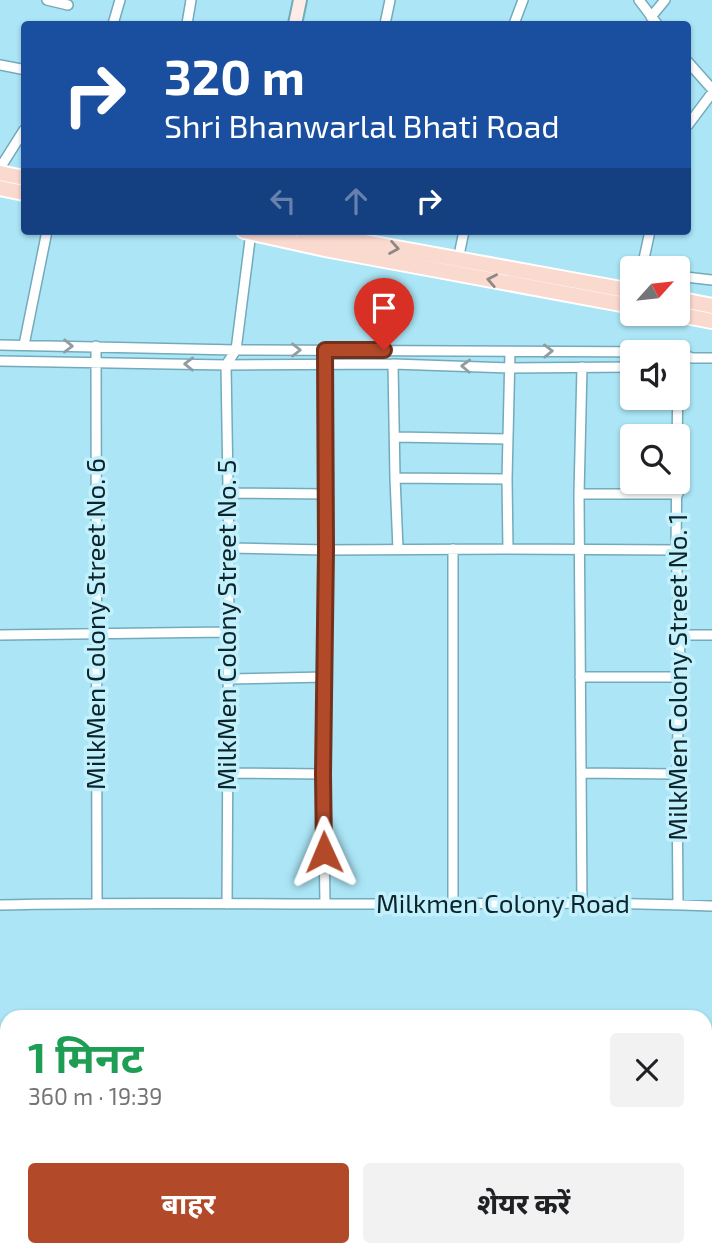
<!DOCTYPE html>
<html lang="hi">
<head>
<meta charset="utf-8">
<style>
  :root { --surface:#fff; --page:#f2f2f2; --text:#202124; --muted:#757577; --accent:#b24a29 }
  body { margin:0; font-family:"Exo 2","Noto Sans Devanagari",sans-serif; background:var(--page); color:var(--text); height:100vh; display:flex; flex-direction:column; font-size:26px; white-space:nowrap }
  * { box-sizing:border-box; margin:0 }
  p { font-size:23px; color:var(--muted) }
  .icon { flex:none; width:38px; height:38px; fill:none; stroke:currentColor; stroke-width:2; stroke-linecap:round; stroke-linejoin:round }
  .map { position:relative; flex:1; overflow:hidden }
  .drawer { position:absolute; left:0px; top:1010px; width:712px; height:247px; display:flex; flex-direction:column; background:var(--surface); border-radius:21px 21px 0 0; box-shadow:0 2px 5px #0004 }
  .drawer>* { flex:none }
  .top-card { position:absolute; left:21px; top:21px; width:670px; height:214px; border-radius:7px; box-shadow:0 2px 5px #0004; background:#1a4fa0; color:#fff; overflow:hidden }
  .needle { width:46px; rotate:63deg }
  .fabs { position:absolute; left:620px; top:256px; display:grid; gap:14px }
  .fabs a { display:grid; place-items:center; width:70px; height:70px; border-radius:7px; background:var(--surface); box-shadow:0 2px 5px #0004; font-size:35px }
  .pin { position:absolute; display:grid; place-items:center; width:60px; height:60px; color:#fff; margin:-72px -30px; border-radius:50% 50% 50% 0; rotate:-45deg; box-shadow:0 0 7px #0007 }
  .pin .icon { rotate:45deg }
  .me { position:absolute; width:77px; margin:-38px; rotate:359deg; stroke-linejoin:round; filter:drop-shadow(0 0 5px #0008) }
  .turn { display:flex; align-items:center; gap:24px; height:147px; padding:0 28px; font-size:32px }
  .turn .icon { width:91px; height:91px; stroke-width:2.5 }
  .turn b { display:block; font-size:49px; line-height:60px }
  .lanes { display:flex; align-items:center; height:66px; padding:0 28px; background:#0003; justify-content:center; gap:35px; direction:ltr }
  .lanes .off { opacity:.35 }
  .round { display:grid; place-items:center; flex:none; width:74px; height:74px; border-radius:7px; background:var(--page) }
  .headline { display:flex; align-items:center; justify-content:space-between; height:119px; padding:0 28px }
  h1 { font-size:42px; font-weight:700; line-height:52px; color:#1e9e55 }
  .button { display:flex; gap:14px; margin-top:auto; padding:14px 28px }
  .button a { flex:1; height:80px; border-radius:7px; background:var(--accent); color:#fff; font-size:28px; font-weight:700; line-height:80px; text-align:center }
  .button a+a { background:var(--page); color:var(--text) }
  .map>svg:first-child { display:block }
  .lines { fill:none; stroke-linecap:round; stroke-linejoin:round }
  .street-casing { stroke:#73abbb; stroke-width:12 }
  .secondary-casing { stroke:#73abbb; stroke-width:16 }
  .primary-casing { stroke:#fff; stroke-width:18 }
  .street { stroke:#fff; stroke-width:9 }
  .secondary { stroke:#fdece7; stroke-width:12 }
  .primary { stroke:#fad9cf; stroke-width:14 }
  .oneway { stroke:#8f8885 }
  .oneway2 { stroke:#929c9f }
  .route-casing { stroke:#74301b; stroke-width:18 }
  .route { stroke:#b24a29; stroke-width:12 }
  .labels { text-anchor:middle; stroke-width:7; stroke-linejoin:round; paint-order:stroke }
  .street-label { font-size:26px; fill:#0c242a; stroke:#c2f0fd }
</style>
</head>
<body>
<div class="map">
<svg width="712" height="1255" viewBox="0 0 712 1255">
  <rect width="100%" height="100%" fill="#abe5f6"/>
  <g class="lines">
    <g class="street-casing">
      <path id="street" d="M47,0L68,5
        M639,0L657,24
        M651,17L665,0
        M113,24L120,0
        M187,24L191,0
        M385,24L390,0
        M514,24L523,0
        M688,62L712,89
        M0,65L21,69
        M688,125L712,93
        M0,168L24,130
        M458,260L464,231
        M642,268L650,231
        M677,276L712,280
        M0,345L236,350L669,352
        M24,345L47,231
        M96,346L97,902
        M677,352L692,358H712
        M0,361L226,365L393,364L510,368L632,367
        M393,364L395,478L398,549
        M678,366L676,550L680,635L677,774L678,904
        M395,437L508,439
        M395,478L507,479
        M229,493L326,494
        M579,494H678
        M229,548L326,550L508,549L676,550
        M508,549L507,479L510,352
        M0,635L227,632
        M680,635H712
        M580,677H680
        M228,679L325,677
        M227,773L323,774
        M581,773L677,774
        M227,904L229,548L226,365L236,350L251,232
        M325,904L323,774L326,550L325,350
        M453,904V549
        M582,904L579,494L582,367
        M0,905C120,902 241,904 361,904C478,904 595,901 712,906
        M705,1234H712
        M0,1235H7
        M321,1250V1255
        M535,1250V1255
        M687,1250V1255
        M103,1255V1250"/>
    </g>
    <g class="secondary-casing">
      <path id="secondary" d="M295,24L300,0"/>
    </g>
    <g class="primary-casing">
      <path id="primary" d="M0,173L24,178
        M0,188L24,193
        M244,231L325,249L632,306
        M303,231L632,291
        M677,299L712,306
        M670,313L712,321"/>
    </g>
    <use href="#street" class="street"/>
    <use href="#secondary" class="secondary"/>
    <use href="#primary" class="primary"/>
  </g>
  <defs><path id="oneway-chevron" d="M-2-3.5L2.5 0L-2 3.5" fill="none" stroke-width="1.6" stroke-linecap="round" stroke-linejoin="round" transform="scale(1.75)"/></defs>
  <g class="oneway">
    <use href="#oneway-chevron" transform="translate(394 248) rotate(10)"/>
    <use href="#oneway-chevron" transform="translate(492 280) rotate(-169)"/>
  </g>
  <g class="oneway2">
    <use href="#oneway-chevron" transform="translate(68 346) rotate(1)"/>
    <use href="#oneway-chevron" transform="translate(296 350)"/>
    <use href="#oneway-chevron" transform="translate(548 351) rotate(-1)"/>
    <use href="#oneway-chevron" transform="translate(189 364) rotate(-179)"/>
    <use href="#oneway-chevron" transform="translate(466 366) rotate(-178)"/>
  </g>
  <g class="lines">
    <g class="route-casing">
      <path id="route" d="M324,852L323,774L326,550L325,350H384"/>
    </g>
    <use href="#route" class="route"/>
  </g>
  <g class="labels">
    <g class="street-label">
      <text transform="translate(96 624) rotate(-90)" y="9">MilkMen Colony Street No. 6</text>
      <text transform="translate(227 625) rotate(-90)" y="9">MilkMen Colony Street No. 5</text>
      <text transform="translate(678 677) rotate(-90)" y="9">MilkMen Colony Street No. 1</text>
      <text x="503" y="913">Milkmen Colony Road</text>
    </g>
  </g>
</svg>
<div class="fabs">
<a><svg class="needle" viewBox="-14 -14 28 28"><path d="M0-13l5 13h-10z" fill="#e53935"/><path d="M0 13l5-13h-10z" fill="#757577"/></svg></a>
<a><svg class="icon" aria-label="sound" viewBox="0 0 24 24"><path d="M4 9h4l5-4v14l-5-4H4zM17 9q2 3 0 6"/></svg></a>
<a><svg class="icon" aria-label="search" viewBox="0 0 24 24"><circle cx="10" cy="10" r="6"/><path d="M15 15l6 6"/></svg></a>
</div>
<div class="pin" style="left:384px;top:350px;background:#d93025"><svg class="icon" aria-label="arrive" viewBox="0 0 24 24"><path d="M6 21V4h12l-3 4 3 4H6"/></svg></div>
<svg class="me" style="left:324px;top:852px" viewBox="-20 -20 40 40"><path d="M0-17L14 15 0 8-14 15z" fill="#b24a29" stroke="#fff" stroke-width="4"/></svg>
<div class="top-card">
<div class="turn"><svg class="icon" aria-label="right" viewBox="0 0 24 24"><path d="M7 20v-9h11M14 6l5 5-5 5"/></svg><div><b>320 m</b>Shri Bhanwarlal Bhati Road</div></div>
<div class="lanes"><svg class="icon off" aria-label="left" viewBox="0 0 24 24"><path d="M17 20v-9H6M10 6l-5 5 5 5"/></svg><svg class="icon off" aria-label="ahead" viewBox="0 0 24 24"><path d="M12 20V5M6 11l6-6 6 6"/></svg><svg class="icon" aria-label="right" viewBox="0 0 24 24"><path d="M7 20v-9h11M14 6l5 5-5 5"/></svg></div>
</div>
<section class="drawer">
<div class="headline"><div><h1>1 मिनट</h1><p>360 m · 19:39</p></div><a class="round"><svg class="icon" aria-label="close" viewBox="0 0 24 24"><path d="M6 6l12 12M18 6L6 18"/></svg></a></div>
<div class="button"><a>बाहर</a><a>शेयर करें</a></div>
</section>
</div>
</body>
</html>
